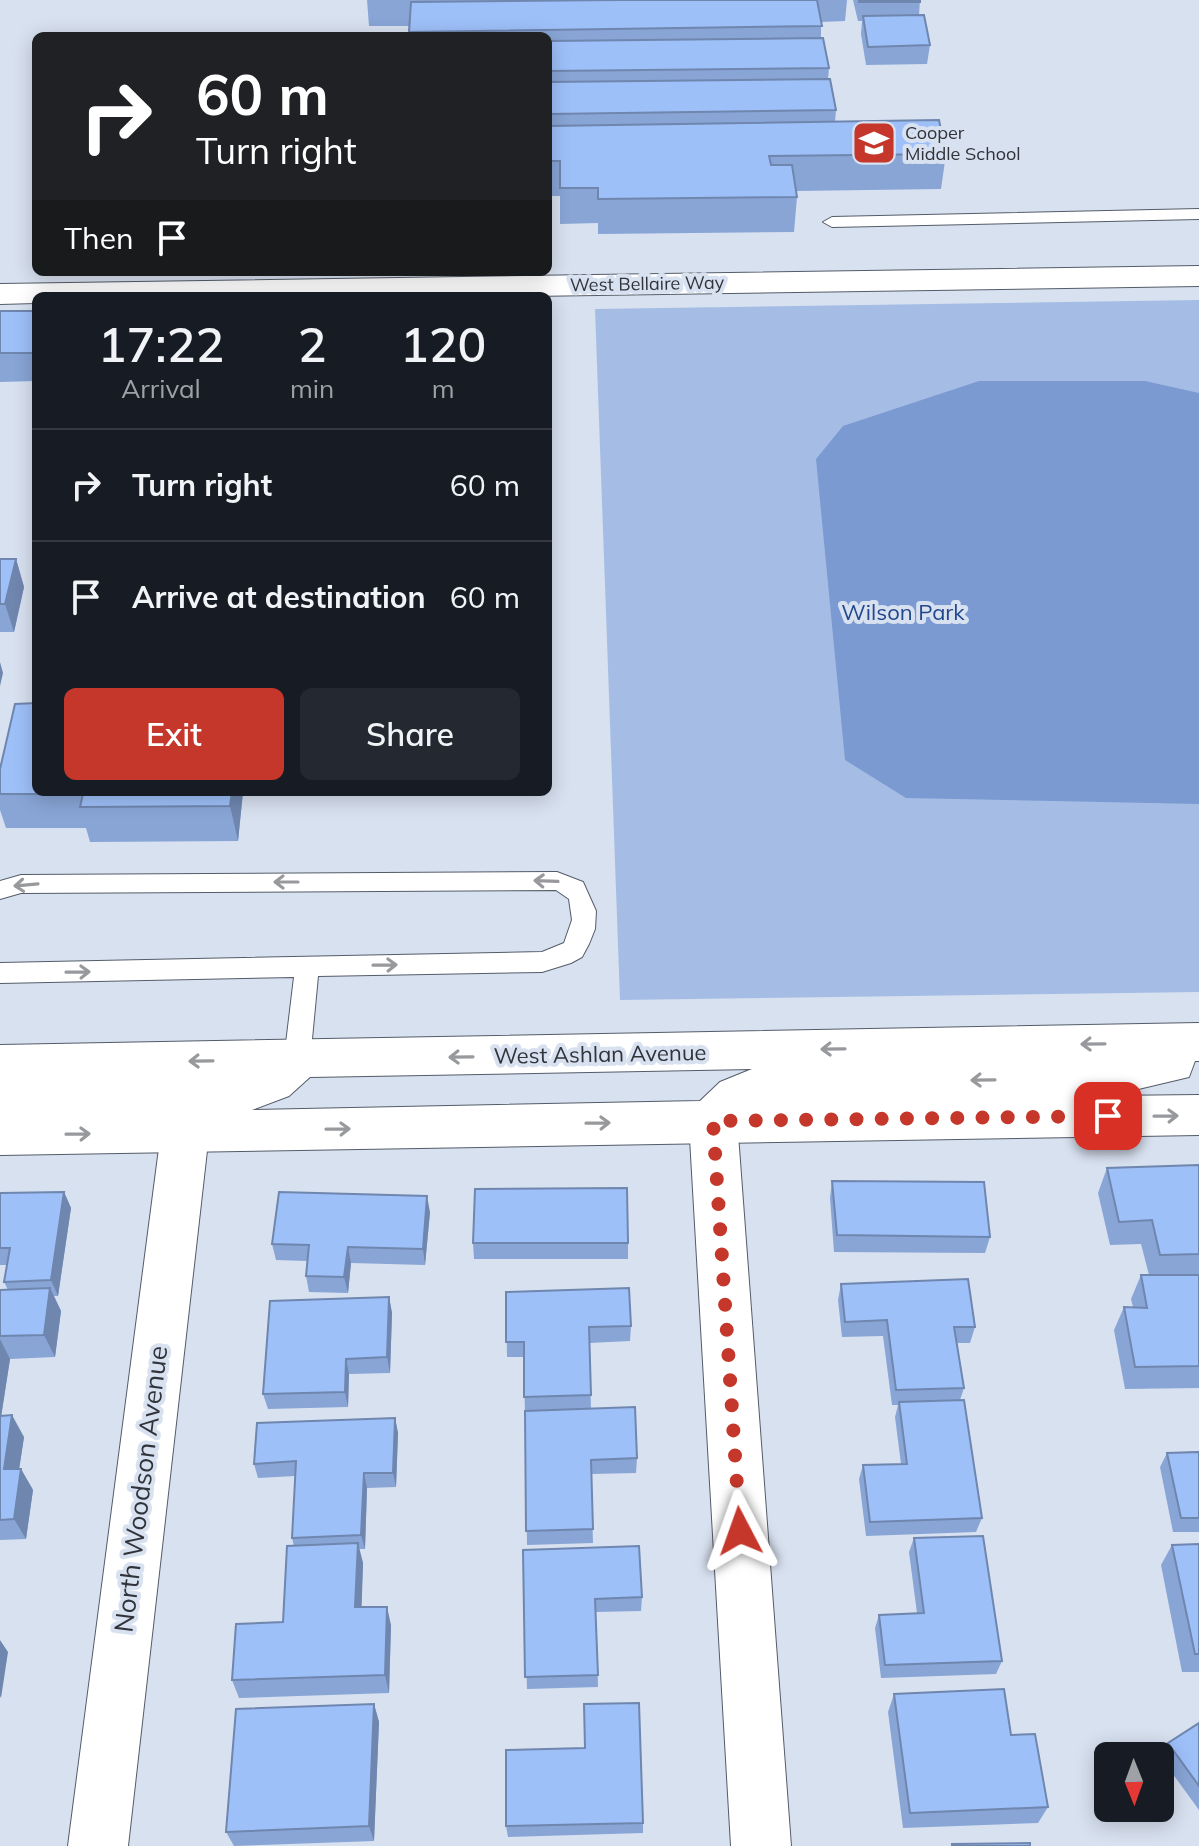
<!DOCTYPE html>
<html lang="en">
<head>
<meta charset="utf-8">
<style>
  :root { --surface:#171b24; --page:#242831; --text:#f1f3f6; --muted:#9ea1a6; --line:#363941; --accent:#c4372a }
  body { margin:0; font-family:Mulish,sans-serif; background:var(--page); color:var(--text); height:100vh; display:flex; flex-direction:column; font-size:30px; white-space:nowrap }
  * { box-sizing:border-box; margin:0 }
  p { font-size:26px; color:var(--muted) }
  .icon { flex:none; width:44px; height:44px; fill:none; stroke:currentColor; stroke-width:2; stroke-linecap:round; stroke-linejoin:round }
  .map { position:relative; flex:1; overflow:hidden }
  .drawer { position:absolute; left:32px; top:292px; width:520px; height:504px; display:flex; flex-direction:column; background:var(--surface); border-radius:12px; box-shadow:0 4px 20px #0003 }
  .drawer>* { flex:none }
  .hud { position:absolute; left:32px; top:32px; width:520px; height:244px; border-radius:12px; box-shadow:0 4px 20px #0003; background:#202124; color:#fff; overflow:hidden }
  .needle { width:52px; rotate:179deg }
  .tools { position:absolute; left:1094px; top:1742px; display:grid; gap:16px }
  .tools a { display:grid; place-items:center; width:80px; height:80px; border-radius:12px; background:var(--surface); box-shadow:0 4px 20px #0003; font-size:40px }
  .pin { position:absolute; display:grid; place-items:center; width:68px; height:68px; color:#fff; margin:-34px; border-radius:16px; box-shadow:0 4px 12px #0006 }
  .me { position:absolute; width:88px; margin:-44px; rotate:356deg; stroke-linejoin:round; filter:drop-shadow(0 0 6px #0008) }
  .turn { display:flex; align-items:center; gap:28px; height:168px; padding:0 32px; font-size:36px }
  .turn .icon { width:104px; height:104px; stroke-width:2.5 }
  .turn b { display:block; font-size:56px; line-height:68px }
  .then { display:flex; align-items:center; height:76px; padding:0 32px; background:#0003; gap:16px; font-size:30px }
  .eta { display:flex; justify-content:space-evenly; align-items:center; height:136px; text-align:center }
  .eta b { font-size:48px; font-weight:600; line-height:56px }
  .action { display:flex; gap:16px; margin-top:auto; padding:16px 32px }
  .action a { flex:1; height:92px; border-radius:12px; background:var(--accent); color:#fff; font-size:32px; font-weight:600; line-height:92px; text-align:center }
  .action a+a { background:var(--page); color:var(--text) }
  ul { padding:0; list-style:none }
  li { display:flex; align-items:center; gap:24px; height:112px; padding:0 32px; border-top:2px solid var(--line) }
  li div { flex:1 }
  li b { display:block; font-size:30px }
  li em { font-style:normal }
  .map>svg:first-child { display:block }
  .green { fill:#a5bde5 }
  .water { fill:#7a9ad1 }
  .lines { fill:none; stroke-linecap:round; stroke-linejoin:round }
  .lane-casing { stroke:#545c69; stroke-width:2 }
  .street-casing { stroke:#545c69; stroke-width:2 }
  .primary-casing { stroke:#545c69; stroke-width:2 }
  .lane { fill:#fff; fill-rule:evenodd }
  .street { fill:#fff; fill-rule:evenodd }
  .primary { fill:#fff; fill-rule:evenodd }
  .wall { fill:#88a5d6 }
  .shaded-wall { fill:#6f86ae }
  .building { fill:#9ec0f9; stroke:#6f86ae; stroke-width:2 }
  .oneway { stroke:#98999c }
  .route { stroke:#c4372a; stroke-width:14; stroke-dasharray:0 25.2 }
  .labels { text-anchor:middle; stroke-width:8; stroke-linejoin:round; paint-order:stroke }
  .far-poi-label { font-size:18px; fill:#303339; stroke:#d8e1f0; text-anchor:start }
  .far-street-label { font-size:18px; fill:#303339; stroke:#d8e1f0 }
  .park-label { font-size:22px; fill:#23488c; stroke:#d8e1f0 }
  .street-label { font-size:22px; fill:#303339; stroke:#d8e1f0 }
  .near-street-label { font-size:26px; fill:#303339; stroke:#d8e1f0 }
</style>
</head>
<body>
<div class="map">
<svg width="1199" height="1846" viewBox="0 0 1199 1846">
  <rect width="100%" height="100%" fill="#d8e1f0"/>
  <path class="green" d="M1199,300V992L620,1000L595,309Z"/>
  <path class="water" d="M979,381H1145L1199,393V804L906,798L845,760L816,459L843,426Z"/>
  <g class="lines">
    <g class="lane-casing">
      <path id="lane" d="M1199,209V219L832,227L823,222L832,217Z
        M557,872L583,882L596,911L595,929L589,944L582,957L571,963L542,972L318,976L310,1060L306,1067L297,1070L288,1067L284,1060L294,977L0,983V963L542,952L564,943L572,920L569,899L556,890L21,893L0,899V881L21,875Z"/>
    </g>
    <g class="street-casing">
      <path id="street" d="M1199,266V286L531,296H36V303L0,304V284Z
        M713,1101L730,1107L737,1121L791,1846H731L689,1121L696,1107Z
        M185,1113L202,1119L209,1133L128,1846H68L161,1133L168,1119Z"/>
    </g>
    <g class="primary-casing">
      <path id="primary" d="M1199,1023V1061H1195L1189,1077L1109,1096L1199,1095V1135L0,1155V1045ZM752,1069L720,1082L700,1101L252,1110L289,1096L310,1077Z"/>
    </g>
    <use href="#lane" class="lane"/>
    <use href="#street" class="street"/>
    <use href="#primary" class="primary"/>
  </g>
  <path class="wall" d="M367,0H847L845,21L821,22V38L829,68L828,79L836,110L835,122L946,154L941,189L796,191L797,197L794,232L598,234V223L560,224V196H548V36H409V26H369Z
    M853,0H920L919,15L930,45L927,64L866,65L861,34L862,21H858Z
    M0,311H36V381L0,382Z
    M0,559H16L24,587L14,632H0Z
    M0,769L243,792L238,841L90,842L86,828H6L0,810Z
    M1199,1165V1388L1125,1389L1114,1330L1124,1307H1133L1131,1299L1141,1275H1149L1141,1244L1110,1245L1098,1193L1107,1168Z
    M832,1181L990,1237L985,1253L834,1252L830,1198Z
    M64,1192L71,1208L58,1296H54L61,1311L55,1357L10,1359L1,1416L24,1437L19,1469H21L33,1490L26,1539L0,1540V1290H8L4,1282L7,1265H0V1193Z
    M430,1212L425,1265L351,1263L348,1293L309,1292L306,1276L307,1261L276,1260L272,1244Z
    M473,1243H628V1259H474Z
    M841,1284L975,1327L970,1343H957L964,1388L960,1400L982,1518L976,1532L866,1536L859,1479L863,1465L901,1464L895,1417L898,1405H892L883,1336L842,1337L838,1300Z
    M506,1292L631,1326L630,1341L589,1343L591,1409L637,1458L636,1473L591,1474L593,1543L527,1545L524,1357H507Z
    M389,1297L392,1313L390,1373L349,1374L348,1407L268,1409L263,1394Z
    M395,1418L398,1433L396,1487L367,1488L365,1549H359L363,1563L361,1607L391,1625L389,1693L239,1698L232,1680L283,1622L294,1546L292,1538L295,1476L258,1478L254,1464Z
    M1199,1451V1532H1173L1160,1467L1167,1453Z
    M914,1538L1002,1661L996,1674L881,1678L875,1628L879,1615L917,1613L909,1552Z
    M1199,1544V1672H1182L1161,1565L1172,1545Z
    M523,1550L642,1597L641,1611L596,1612L598,1687L527,1689Z
    M894,1694L1011,1735L1048,1807L1038,1823L903,1828L888,1712Z
    M374,1704L379,1722L374,1841L234,1846L226,1832Z
    M1199,1723V1810L1159,1755L1168,1743Z
    M643,1823V1833L508,1837L506,1826Z"/>
  <path class="shaded-wall" d="M16,559L24,587L14,632L5,604Z
    M0,662L3,673L0,686Z
    M232,792H243L238,841L230,806Z
    M64,1192L71,1208L58,1296L51,1280Z
    M427,1196L430,1212L425,1265L423,1249Z
    M348,1247L351,1263L348,1293L344,1277Z
    M50,1288L61,1311L55,1357L44,1335Z
    M389,1297L392,1313L390,1373L387,1357Z
    M0,1339L10,1359L0,1424Z
    M346,1359L349,1374L348,1407L345,1392Z
    M12,1415L24,1437L16,1490L4,1469Z
    M395,1418L398,1433L396,1487L393,1473Z
    M21,1469L33,1490L26,1539L14,1519Z
    M364,1473L367,1488L365,1549L361,1535Z
    M358,1543L363,1563L361,1626L355,1607Z
    M387,1607L391,1625L389,1693L385,1675Z
    M0,1640L8,1652L1,1698L0,1696Z
    M374,1704L379,1722L374,1841L369,1826Z"/>
  <path class="building" d="M620,0H817L822,26L409,32L411,2Z
    M859,0H920V2H859Z
    M924,15L930,45L868,47L863,16Z
    M823,38L829,68L548,71V41Z
    M830,79L836,110L548,114V82Z
    M939,120L946,154L769,156L771,165H792L797,197L598,199V188H560V161H548V126Z
    M0,311H36V353H0Z
    M0,559H16L5,604H0Z
    M36,703V792H232L230,806L80,807L83,794H0V769L15,704Z
    M1199,1165V1254L1160,1255L1152,1220L1119,1222L1107,1168Z
    M832,1181L984,1182L990,1237L837,1235Z
    M627,1188L628,1243H473L475,1189Z
    M64,1192L51,1280L4,1282L10,1248H0V1193Z
    M279,1192L427,1196L423,1249L348,1247L344,1277L306,1276L309,1245L272,1244Z
    M1141,1275H1199V1366L1135,1367L1124,1307L1147,1308Z
    M968,1279L975,1327H954L964,1388L896,1390L887,1320L845,1322L841,1284Z
    M50,1288L44,1335L0,1336V1290Z
    M629,1288L631,1326L589,1327L591,1395L524,1397V1342H506V1292Z
    M389,1297L387,1357L346,1359L345,1392L263,1394L270,1301Z
    M964,1400L982,1518L870,1522L863,1465L907,1464L899,1402Z
    M635,1407L637,1458L591,1460L593,1529L526,1531L525,1411Z
    M12,1415L4,1469H21L14,1519L0,1520V1416Z
    M395,1418L393,1473H364L361,1535L292,1538L296,1461L254,1464L257,1423Z
    M1199,1452V1518H1181L1167,1453Z
    M983,1536L1002,1661L885,1665L879,1615L924,1613L914,1538Z
    M358,1543L355,1607H387L385,1675L232,1680L236,1624L283,1622L287,1546Z
    M1199,1544V1654H1195L1172,1545Z
    M639,1546L642,1597L595,1599L598,1675L525,1677L523,1550Z
    M1004,1689L1011,1735L1035,1734L1048,1807L910,1813L894,1694Z
    M639,1703L643,1823L506,1826V1750L585,1748L584,1704Z
    M374,1704L369,1826L226,1832L236,1709Z
    M1199,1723V1786L1168,1743Z
    M1030,1843V1846H952V1844Z"/>
  <defs><path id="oneway-shaft" d="M-6 0H5M1.5-3L5.5 0L1.5 3" fill="none" stroke-width="1.6" stroke-linecap="round" stroke-linejoin="round" transform="scale(2)"/></defs>
  <g class="oneway">
    <use href="#oneway-shaft" transform="translate(546 881) rotate(-178)"/>
    <use href="#oneway-shaft" transform="translate(286 882) rotate(180)"/>
    <use href="#oneway-shaft" transform="translate(26 885) rotate(175)"/>
    <use href="#oneway-shaft" transform="translate(385 965) rotate(-1)"/>
    <use href="#oneway-shaft" transform="translate(78 972) rotate(-1)"/>
    <use href="#oneway-shaft" transform="translate(1093 1044) rotate(179)"/>
    <use href="#oneway-shaft" transform="translate(833 1049) rotate(179)"/>
    <use href="#oneway-shaft" transform="translate(461 1057) rotate(179)"/>
    <use href="#oneway-shaft" transform="translate(201 1061) rotate(179)"/>
    <use href="#oneway-shaft" transform="translate(983 1080) rotate(179)"/>
    <use href="#oneway-shaft" transform="translate(1166 1116) rotate(-1)"/>
    <use href="#oneway-shaft" transform="translate(598 1123) rotate(-1)"/>
    <use href="#oneway-shaft" transform="translate(338 1129) rotate(-1)"/>
    <use href="#oneway-shaft" transform="translate(78 1134) rotate(-1)"/>
  </g>
  <g class="lines">
    <path class="route" d="M740,1531L713,1121L1108,1116"/>
  </g>
  <defs>
    <g id="school-square" transform="scale(2.3)"><rect x="-9" y="-9" width="18" height="18" rx="4" fill="#c4372a" stroke="#d8e1f0"/><path d="M0-5L7-2L0 1L-7-2ZM-4 1L0 2.5L4 1V4Q0 6-4 4Z" fill="#fff"/></g>
  </defs>
  <g fill-rule="evenodd">
    <use href="#school-square" x="874" y="143"/>
  </g>
  <g class="labels">
    <g class="far-poi-label">
      <text x="905" y="139">Cooper<tspan x="905" dy="21">Middle School</tspan></text>
    </g>
    <g class="far-street-label">
      <text transform="translate(647 284) rotate(-1)" y="6">West Bellaire Way</text>
    </g>
    <g class="park-label">
      <text x="903" y="620">Wilson Park</text>
    </g>
    <g class="street-label">
      <text transform="translate(600 1054) rotate(-1)" y="8">West Ashlan Avenue</text>
    </g>
    <g class="near-street-label">
      <text transform="translate(141 1489) rotate(-83)" y="9">North Woodson Avenue</text>
    </g>
  </g>
</svg>
<div class="tools">
<a><svg class="needle" viewBox="-14 -14 28 28"><path d="M0-13l5 13h-10z" fill="#e53935"/><path d="M0 13l5-13h-10z" fill="#9ea1a6"/></svg></a>
</div>
<div class="pin" style="left:1108px;top:1116px;background:#d93025"><svg class="icon" aria-label="arrive" viewBox="0 0 24 24"><path d="M6 21V4h12l-3 4 3 4H6"/></svg></div>
<svg class="me" style="left:740px;top:1531px" viewBox="-20 -20 40 40"><path d="M0-17L14 15 0 8-14 15z" fill="#c4372a" stroke="#fff" stroke-width="4"/></svg>
<div class="hud">
<div class="turn"><svg class="icon" aria-label="right" viewBox="0 0 24 24"><path d="M7 20v-9h11M14 6l5 5-5 5"/></svg><div><b>60 m</b>Turn right</div></div>
<div class="then">Then<svg class="icon" aria-label="arrive" viewBox="0 0 24 24"><path d="M6 21V4h12l-3 4 3 4H6"/></svg></div>
</div>
<section class="drawer">
<div class="eta">
<div><b>17:22</b><p>Arrival</p></div>
<div><b>2</b><p>min</p></div>
<div><b>120</b><p>m</p></div>
</div>
<ul>
<li><svg class="icon" aria-label="right" viewBox="0 0 24 24"><path d="M7 20v-9h11M14 6l5 5-5 5"/></svg><div><b>Turn right</b></div><em>60 m</em></li>
<li><svg class="icon" aria-label="arrive" viewBox="0 0 24 24"><path d="M6 21V4h12l-3 4 3 4H6"/></svg><div><b>Arrive at destination</b></div><em>60 m</em></li>
</ul>
<div class="action"><a>Exit</a><a>Share</a></div>
</section>
</div>
</body>
</html>
